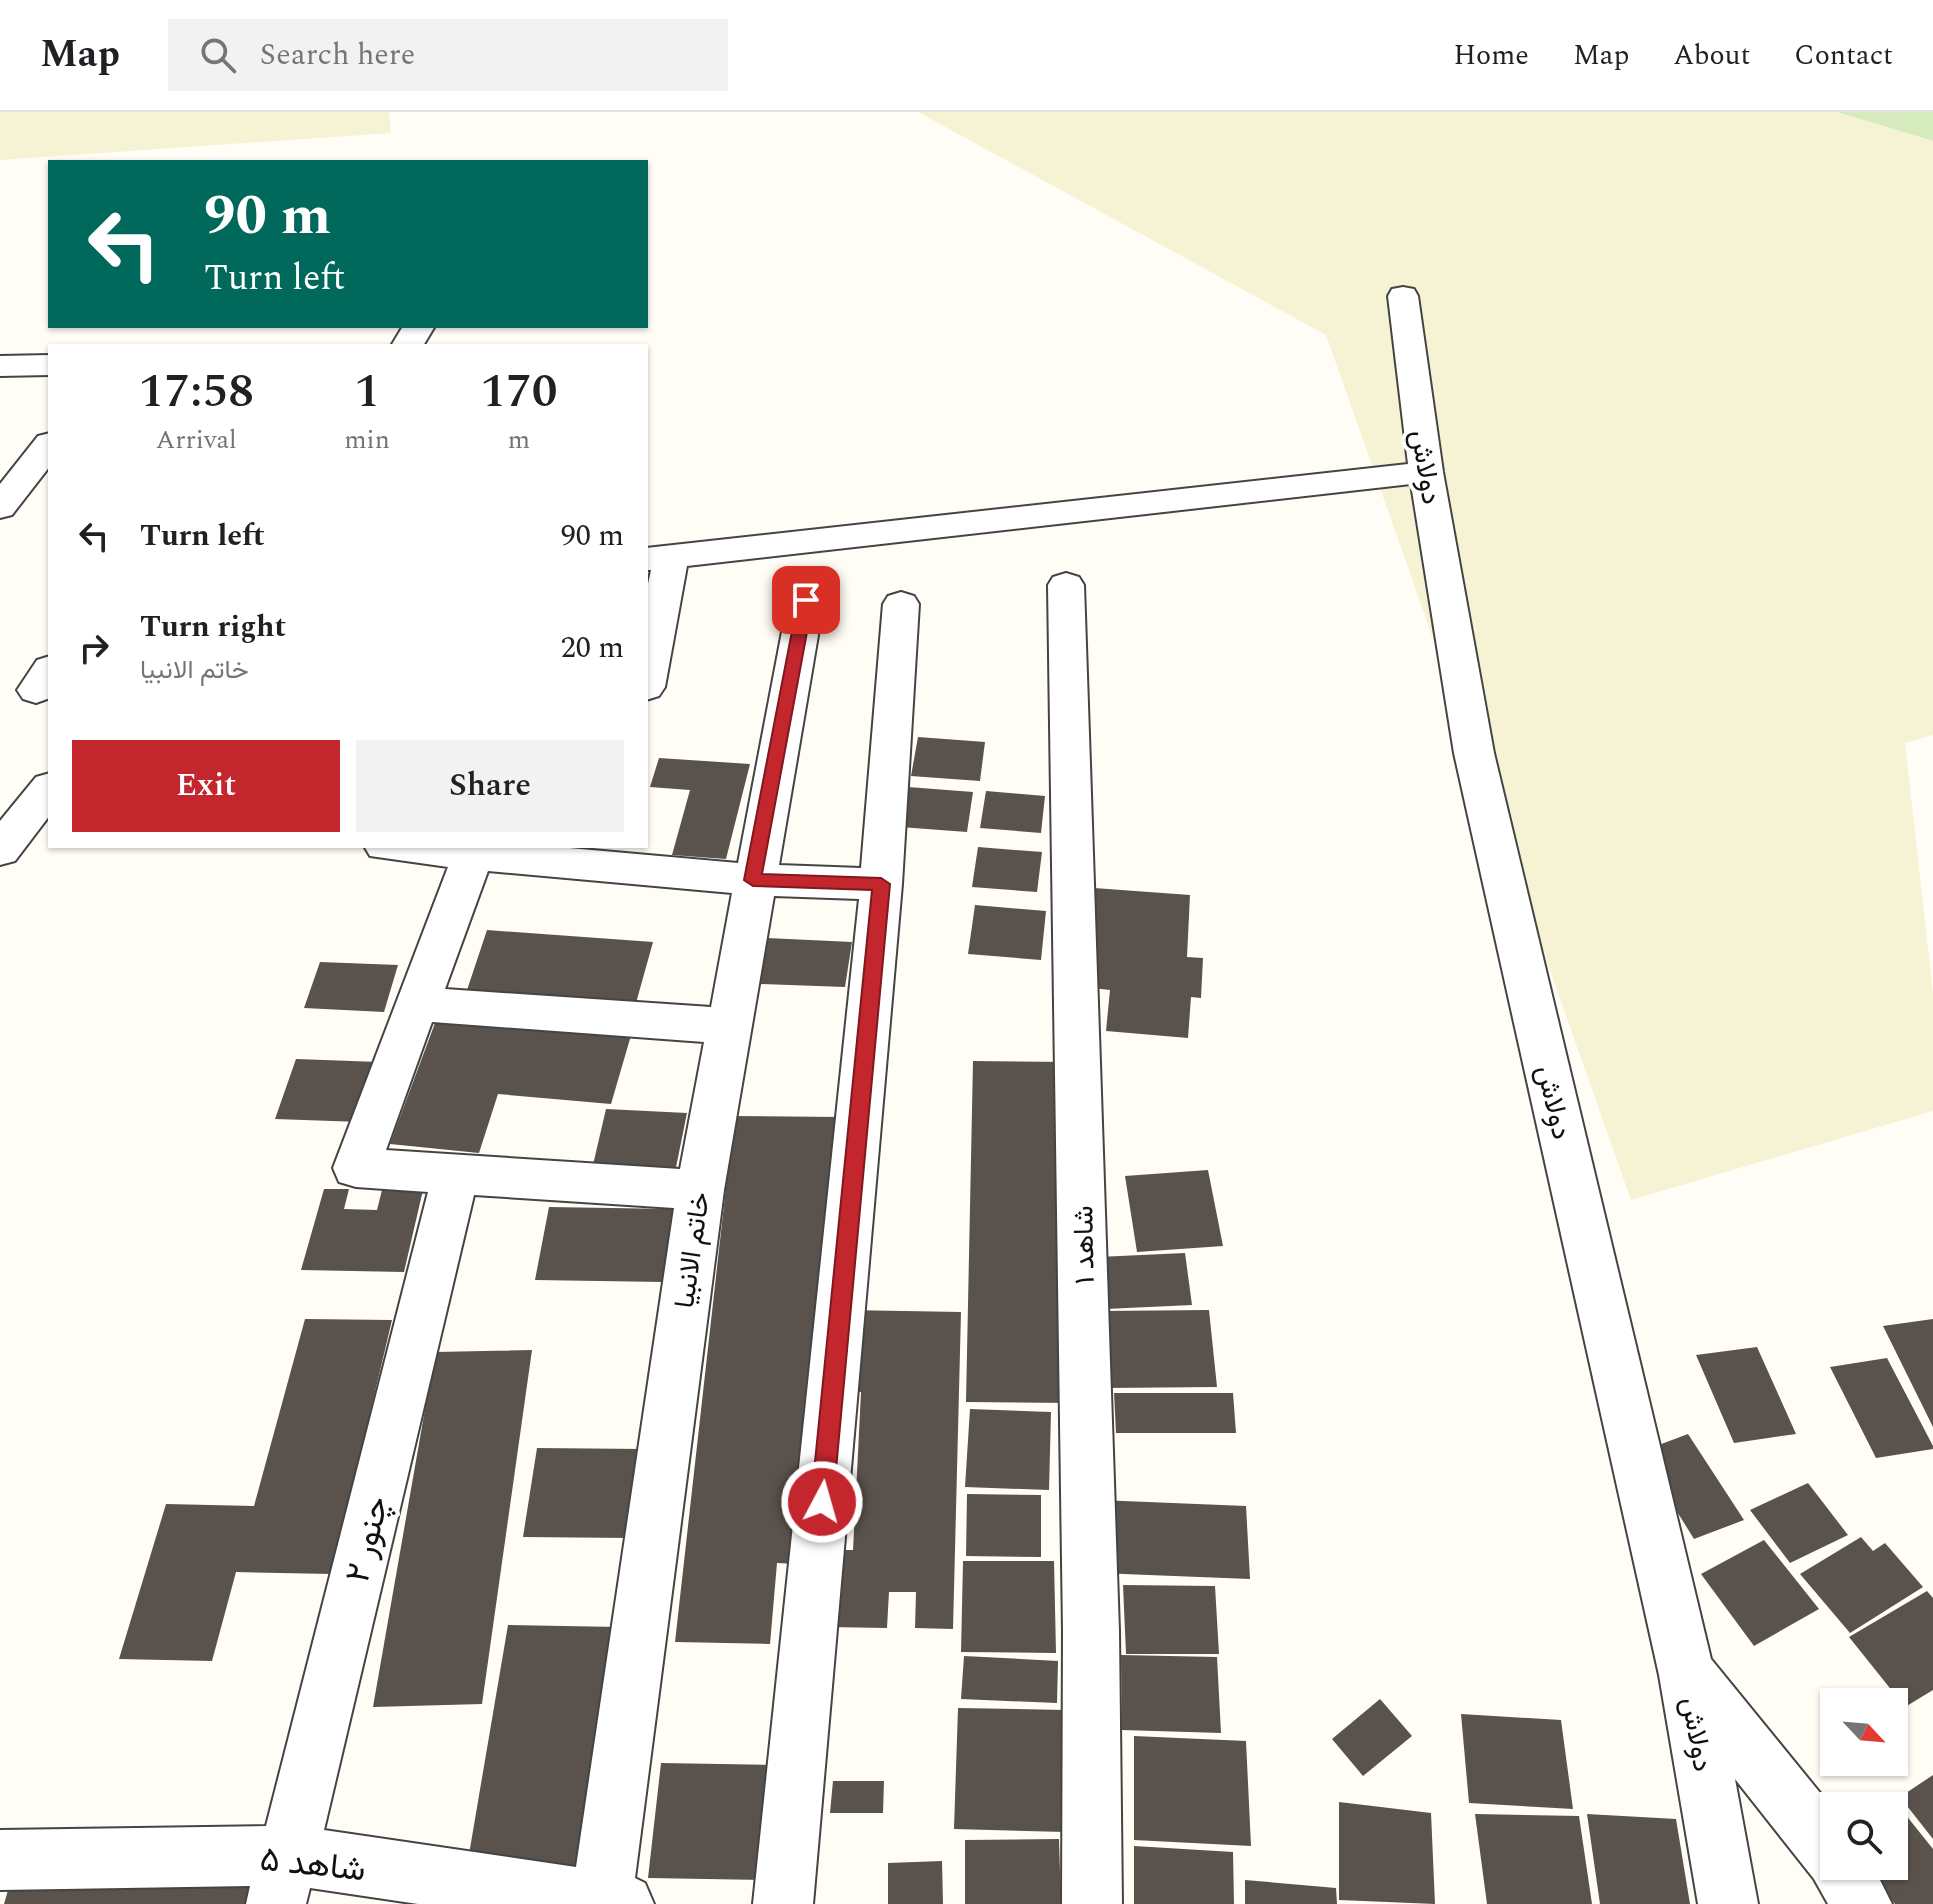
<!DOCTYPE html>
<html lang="en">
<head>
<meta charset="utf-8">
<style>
  :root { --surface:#fff; --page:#f2f2f2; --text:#202124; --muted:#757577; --line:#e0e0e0; --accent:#c4262e }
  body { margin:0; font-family:Spectral,Vazirmatn,serif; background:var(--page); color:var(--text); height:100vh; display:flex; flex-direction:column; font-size:30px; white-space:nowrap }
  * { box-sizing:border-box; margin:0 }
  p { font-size:26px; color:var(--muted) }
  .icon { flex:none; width:44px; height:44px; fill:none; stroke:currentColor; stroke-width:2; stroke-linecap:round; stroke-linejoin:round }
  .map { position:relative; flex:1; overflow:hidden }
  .panel { position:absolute; left:48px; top:232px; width:600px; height:504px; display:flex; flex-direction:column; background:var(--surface); border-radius:0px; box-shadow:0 2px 6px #0004 }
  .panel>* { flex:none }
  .guide { position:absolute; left:48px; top:48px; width:600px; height:168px; border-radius:0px; box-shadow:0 2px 6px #0004; background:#00695c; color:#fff; overflow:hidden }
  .needle { width:52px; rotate:116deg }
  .tools { position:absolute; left:1820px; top:1576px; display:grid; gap:16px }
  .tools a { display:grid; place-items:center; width:88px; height:88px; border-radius:0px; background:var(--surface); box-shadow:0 2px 6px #0004; font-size:40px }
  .pin { position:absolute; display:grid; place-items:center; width:68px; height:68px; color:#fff; margin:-34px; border-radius:16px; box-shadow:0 4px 12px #0006 }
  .me { position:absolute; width:88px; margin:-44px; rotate:6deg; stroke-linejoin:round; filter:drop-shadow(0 0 6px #0008) }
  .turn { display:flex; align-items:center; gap:28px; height:168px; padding:0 24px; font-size:36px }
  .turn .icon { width:104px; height:104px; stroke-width:2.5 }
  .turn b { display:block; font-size:56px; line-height:68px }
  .eta { display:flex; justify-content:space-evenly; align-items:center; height:136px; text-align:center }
  .eta b { font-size:48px; font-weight:600; line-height:56px }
  .cta { display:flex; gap:16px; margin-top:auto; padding:16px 24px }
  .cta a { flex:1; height:92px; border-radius:0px; background:var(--accent); color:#fff; font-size:32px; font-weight:600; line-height:92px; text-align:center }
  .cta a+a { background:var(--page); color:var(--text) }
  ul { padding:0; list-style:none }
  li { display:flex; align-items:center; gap:24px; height:112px; padding:0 24px }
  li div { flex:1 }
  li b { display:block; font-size:30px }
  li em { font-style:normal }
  header { display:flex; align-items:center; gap:48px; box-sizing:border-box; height:112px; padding:0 40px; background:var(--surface); border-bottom:2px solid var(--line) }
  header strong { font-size:38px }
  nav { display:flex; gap:44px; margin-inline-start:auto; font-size:28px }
  .search { width:560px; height:72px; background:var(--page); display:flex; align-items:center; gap:20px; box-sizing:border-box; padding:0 28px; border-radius:0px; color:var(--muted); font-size:30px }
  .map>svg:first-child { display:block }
  .farmland { fill:#f6f3d4 }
  .green { fill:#d5ebbd }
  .building { fill:#5a524d }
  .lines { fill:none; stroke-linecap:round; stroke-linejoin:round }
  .minor-casing { stroke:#444; stroke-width:4 }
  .minor { fill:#fff; fill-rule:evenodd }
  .route { fill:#c4262e; stroke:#7f191e; stroke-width:2 }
  .labels { text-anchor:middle; stroke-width:8; stroke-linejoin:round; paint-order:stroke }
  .street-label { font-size:28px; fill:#111; stroke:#fff }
  .near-street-label { font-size:34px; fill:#111; stroke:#fff }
</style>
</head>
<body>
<header>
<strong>Map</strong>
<div class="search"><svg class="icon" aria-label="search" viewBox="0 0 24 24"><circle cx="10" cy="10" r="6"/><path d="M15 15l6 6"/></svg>Search here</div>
<nav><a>Home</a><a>Map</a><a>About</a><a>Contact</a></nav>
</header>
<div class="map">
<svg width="1933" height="1792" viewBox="0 0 1933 1792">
  <rect width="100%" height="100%" fill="#fffdf5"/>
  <path class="farmland" d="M0,0H389L391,21L0,48Z
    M918,0H1837L1933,29V623L1905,631L1933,881V999L1631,1088L1326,223Z"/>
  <path class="green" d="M1837,0H1933V29Z"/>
  <path class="building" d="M918,625L985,630L980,669L911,664Z
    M659,646L750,652L726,747L672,743L690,678L650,675Z
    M908,675L973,680L967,720L900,715Z
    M986,679L1045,684L1041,721L980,716Z
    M978,735L1042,740L1037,780L972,775Z
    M1094,776L1190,783L1187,845L1203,846L1201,886L1191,885L1188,926L1106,919L1110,878L1092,876L1097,838L1088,837Z
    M975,793L1046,799L1041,848L968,842Z
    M487,818L653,830L636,891L467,878Z
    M767,826L852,830L845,875L759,872Z
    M320,850L398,853L384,900L304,896Z
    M438,903L632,920L611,992L498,982L479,1041L390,1032Z
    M296,947L379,950L361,1010L275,1007Z
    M973,949L1067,950L1072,1291L966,1290Z
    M606,997L687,1001L672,1075L589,1070Z
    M734,1004L840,1005L825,1202H814L796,1452L777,1451L770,1532L675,1530Z
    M1208,1058L1223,1134L1137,1140L1125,1064Z
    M324,1077H349L344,1097L377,1098L382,1078H423L404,1160L301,1158Z
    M549,1095L673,1097L663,1170L535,1168Z
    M1185,1141L1192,1193L1105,1197L1098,1145Z
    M845,1198L961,1200L953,1517L915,1516L916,1480H889L887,1516L827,1515L833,1438H853L857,1361L861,1280H840Z
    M1209,1198L1217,1275L1107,1276L1102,1199Z
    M305,1207L392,1208L332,1462L236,1460L212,1549L119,1547L166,1392L254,1394Z
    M1933,1207V1315L1883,1214Z
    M1757,1235L1796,1322L1734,1331L1696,1243Z
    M532,1238L482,1592L373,1595L435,1240Z
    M1887,1246L1933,1334V1337L1876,1346L1830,1255Z
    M1114,1281H1233L1236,1321H1116Z
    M970,1297L1051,1300L1049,1378L965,1375Z
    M1688,1322L1744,1408L1694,1427L1640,1340Z
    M537,1336L643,1337L631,1426L523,1425Z
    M1808,1371L1848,1423L1790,1451L1750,1398Z
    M967,1382L1041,1383V1445L966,1444Z
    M1098,1388L1246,1394L1250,1467L1098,1461Z
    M1861,1425L1873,1439L1885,1431L1923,1475L1850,1521L1800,1462Z
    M1764,1428L1819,1497L1754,1534L1701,1462Z
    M963,1449H1054L1056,1541L961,1540Z
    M1123,1473L1215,1474L1219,1542H1126Z
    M1927,1479L1933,1486V1578L1905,1595L1849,1525Z
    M508,1513L619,1515L588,1761L466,1760Z
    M1121,1543L1217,1545L1221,1621L1122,1618Z
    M964,1544L1058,1549L1057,1591L961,1587Z
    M1380,1587L1412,1624L1363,1664L1332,1627Z
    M958,1596L1065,1598V1720L954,1717Z
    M1461,1602L1561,1608L1573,1697L1469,1691Z
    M1134,1624L1246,1629L1251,1734L1134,1728Z
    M661,1651L776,1653L767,1768L648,1766Z
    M1933,1663V1727L1900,1685Z
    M833,1669H884L883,1701H830Z
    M1339,1690L1431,1701L1435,1792L1339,1788Z
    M1901,1697L1933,1737V1792H1895L1865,1754H1894V1702Z
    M1475,1702L1579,1704L1592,1792H1487Z
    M1587,1702L1676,1707L1690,1792H1600Z
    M1059,1727L1061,1792H965V1728Z
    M1134,1734L1233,1740L1234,1792H1134Z
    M942,1749L943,1792H888V1751Z
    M11,1768L267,1769L262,1792H4Z
    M1245,1768L1336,1776L1337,1792H1245Z"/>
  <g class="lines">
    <g class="minor-casing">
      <path id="minor" d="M1403,175L1414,177L1418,184L1443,360L1494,641L1711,1547L1834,1698V1754H1873L1892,1792H1828L1814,1767L1735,1667L1758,1792H1698L1659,1563L1454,641L1411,372L687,454L665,575L659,584L646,588V481L651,458H646V436L1408,352L1388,184L1392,177Z
        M403,214H435L423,234H391Z
        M50,243V263L0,264V244Z
        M50,321V354L12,403L0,406V372L38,324Z
        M1066,461L1079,465L1084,473L1119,1519L1122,1792H1062L1063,1519L1048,473L1053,465Z
        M806,476L819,480L824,488L779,753L861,756L883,492L888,484L901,480L914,484L919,492L902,772L813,1792H753L859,787L774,784L724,1078L635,1766L645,1771L654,1792H418L310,1776L306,1792H246L250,1774L0,1778V1718L266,1714L428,1080L356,1075L339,1070L333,1056L448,755L370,744L364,734H547L738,751L788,488L793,480ZM488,759L732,781L711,895L445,877ZM432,910L704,930L680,1057L386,1038ZM474,1083L674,1096L576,1755L324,1718Z
        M50,544V586L36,591L23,587L17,578L37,548Z
        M50,661V703L15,749L0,753V709L36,665Z"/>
    </g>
    <use href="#minor" class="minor"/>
  </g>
  <path class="route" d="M806,483L813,488L762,762L881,766L890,772L833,1390L829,1398L822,1401L814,1398L811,1390L872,778L753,774L744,768L798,488Z"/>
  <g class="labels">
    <g class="street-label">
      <text transform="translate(1427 355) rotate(81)" y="10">دولاش</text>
      <text transform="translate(1555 990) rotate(77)" y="10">دولاش</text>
      <text transform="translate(1083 1133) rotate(-91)" y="10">شاهد ۱</text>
      <text transform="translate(691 1138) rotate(-82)" y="10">خاتم الانبیا</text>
      <text transform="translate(1698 1622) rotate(80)" y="10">دولاش</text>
    </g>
    <g class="near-street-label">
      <text transform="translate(366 1427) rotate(-76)" y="12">چنور ۲</text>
      <text transform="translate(313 1751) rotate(6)" y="12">شاهد ۵</text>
    </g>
  </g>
</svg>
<div class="tools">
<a><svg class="needle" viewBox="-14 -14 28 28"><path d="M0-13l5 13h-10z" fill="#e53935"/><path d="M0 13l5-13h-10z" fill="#757577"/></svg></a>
<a><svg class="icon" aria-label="search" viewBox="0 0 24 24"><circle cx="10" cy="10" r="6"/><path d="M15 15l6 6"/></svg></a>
</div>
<div class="pin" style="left:806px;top:488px;background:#d93025"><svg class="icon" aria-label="arrive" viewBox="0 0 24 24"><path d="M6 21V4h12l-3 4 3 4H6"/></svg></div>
<svg class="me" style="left:822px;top:1390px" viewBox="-20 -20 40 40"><circle r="17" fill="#c4262e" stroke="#fff" stroke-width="3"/><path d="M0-11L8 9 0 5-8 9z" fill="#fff"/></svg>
<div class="guide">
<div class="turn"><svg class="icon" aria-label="left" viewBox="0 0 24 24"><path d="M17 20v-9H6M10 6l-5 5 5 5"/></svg><div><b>90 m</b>Turn left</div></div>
</div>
<section class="panel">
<div class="eta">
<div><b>17:58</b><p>Arrival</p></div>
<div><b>1</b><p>min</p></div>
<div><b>170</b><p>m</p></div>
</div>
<ul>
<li><svg class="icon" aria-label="left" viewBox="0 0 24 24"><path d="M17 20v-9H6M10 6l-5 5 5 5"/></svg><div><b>Turn left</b></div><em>90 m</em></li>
<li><svg class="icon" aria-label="right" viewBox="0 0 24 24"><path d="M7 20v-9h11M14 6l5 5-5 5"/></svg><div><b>Turn right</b><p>خاتم الانبیا</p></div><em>20 m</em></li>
</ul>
<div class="cta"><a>Exit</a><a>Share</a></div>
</section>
</div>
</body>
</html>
